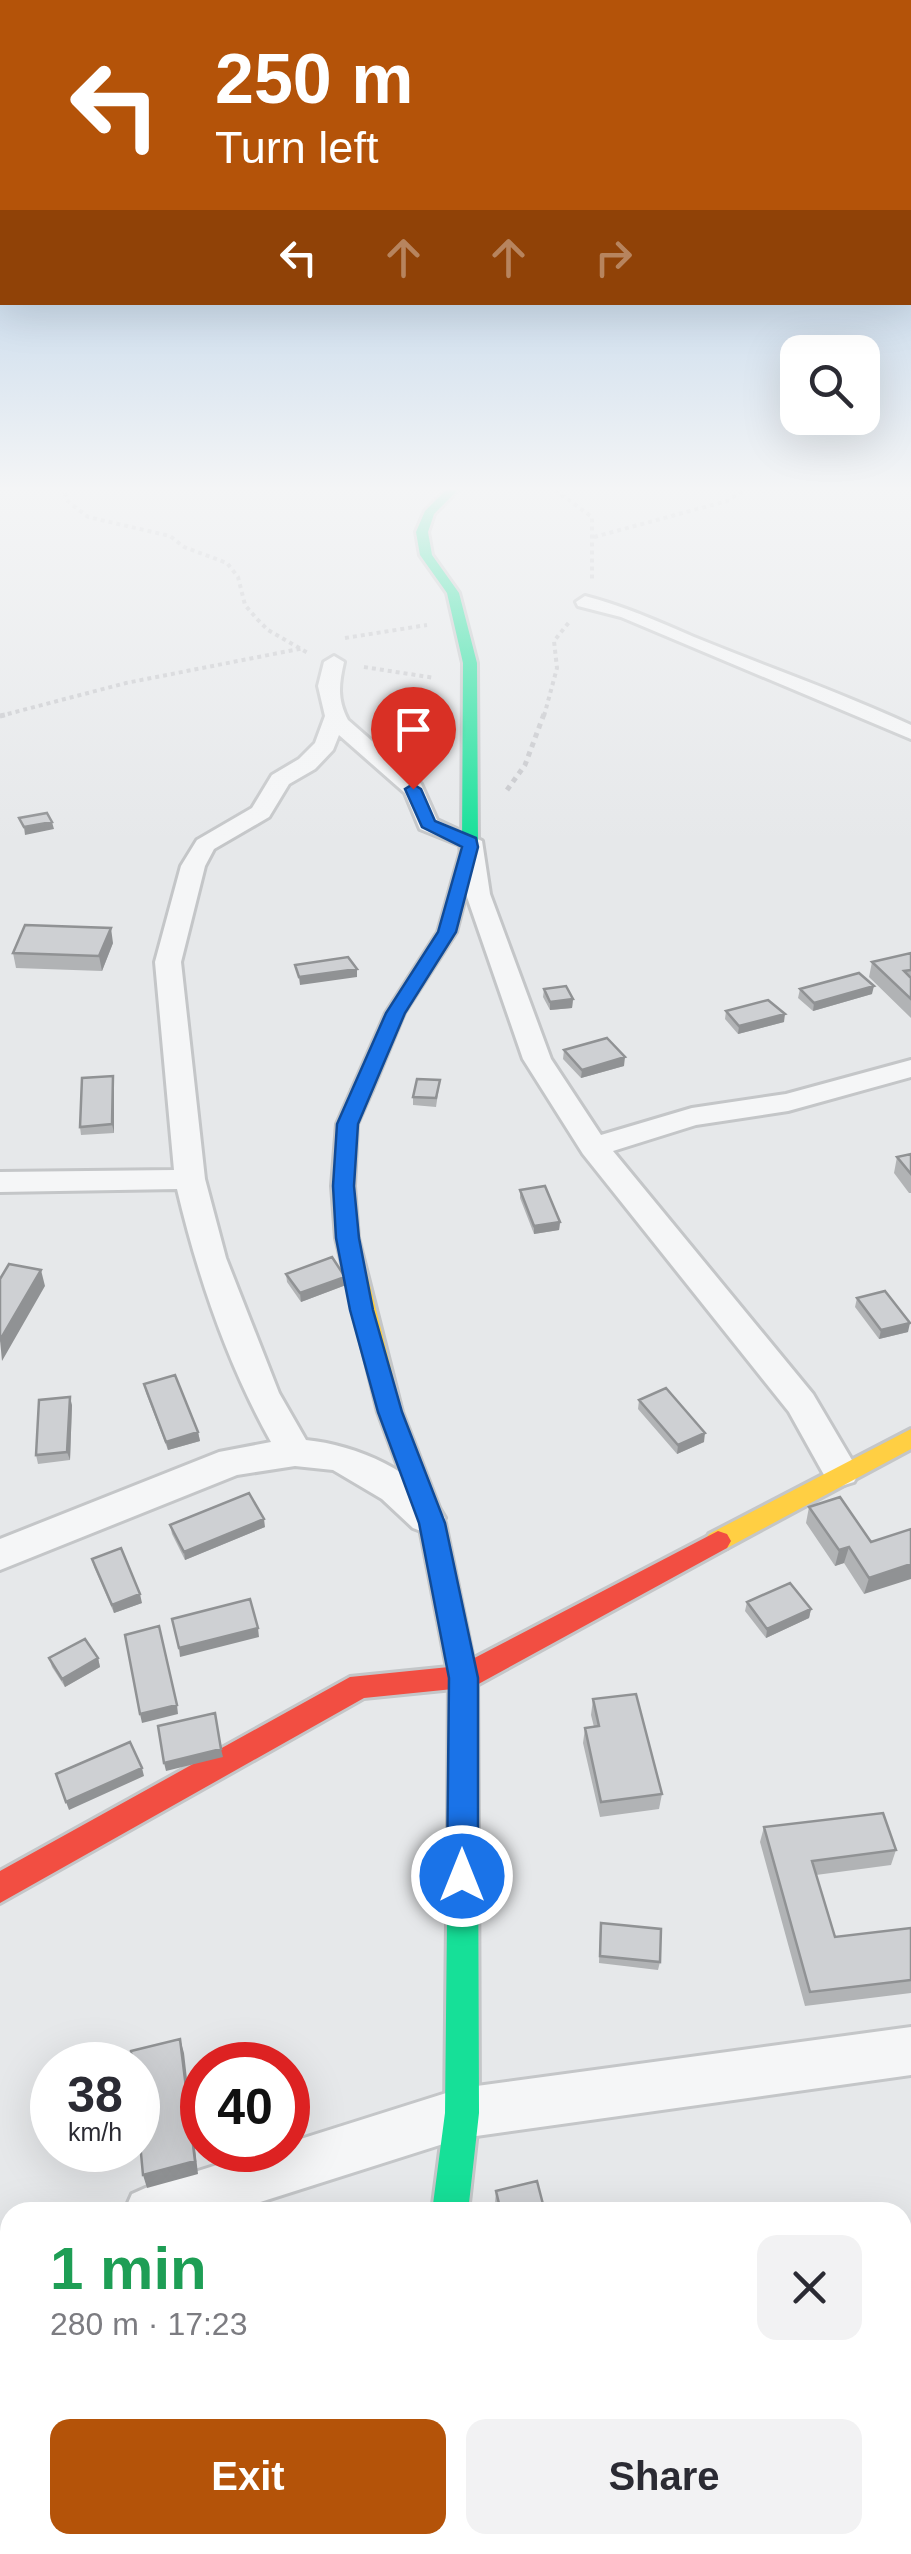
<!DOCTYPE html>
<html lang="en">
<head>
<meta charset="utf-8">
<style>
  :root { --surface:#fff; --page:#f2f2f3; --text:#2b2b33; --muted:#7c7c81; --accent:#b45309 }
  body { margin:0; font-family:Arial,sans-serif; background:var(--page); color:var(--text); height:100vh; display:flex; flex-direction:column; font-size:38px; white-space:nowrap }
  * { box-sizing:border-box; margin:0 }
  p { font-size:32px; color:var(--muted) }
  .icon { flex:none; width:55px; height:55px; fill:none; stroke:currentColor; stroke-width:2; stroke-linecap:round; stroke-linejoin:round }
  .map { position:relative; flex:1; overflow:hidden }
  .panel { position:absolute; left:0px; top:2202px; width:912px; height:352px; display:flex; flex-direction:column; background:var(--surface); border-radius:30px 30px 0 0; box-shadow:0 10px 40px #0002 }
  .panel>* { flex:none }
  .banner { position:absolute; left:0px; top:0px; width:912px; height:305px; box-shadow:0 10px 40px #0002; background:#b45309; color:#fff; overflow:hidden }
  .buttons { position:absolute; left:780px; top:335px; display:grid; gap:20px }
  .buttons a { display:grid; place-items:center; width:100px; height:100px; border-radius:20px; background:var(--surface); box-shadow:0 10px 40px #0002; font-size:50px }
  .speed { position:absolute; left:30px; top:2042px; display:flex; gap:20px; font-size:50px; font-weight:700; text-align:center }
  .speed>* { display:grid; place-content:center; width:130px; height:130px; border-radius:50%; background:var(--surface); box-shadow:0 10px 40px #0002; line-height:1 }
  .speed small { font-size:25px; font-weight:400 }
  .speed .limit { border:15px solid #d22; background:#fff; color:#111 }
  .pin { position:absolute; display:grid; place-items:center; width:85px; height:85px; color:#fff; margin:-102px -42px; border-radius:50% 50% 50% 0; rotate:-45deg; box-shadow:0 0 10px #0007 }
  .pin .icon { rotate:45deg }
  .me { position:absolute; width:110px; margin:-55px; rotate:0deg; stroke-linejoin:round; filter:drop-shadow(0 0 8px #0008) }
  .turn { display:flex; align-items:center; gap:35px; height:210px; padding:0 50px; font-size:45px }
  .turn .icon { width:130px; height:130px; stroke-width:2.5 }
  .turn b { display:block; font-size:70px; line-height:85px }
  .lanes { display:flex; align-items:center; height:95px; padding:0 50px; background:#0003; justify-content:center; gap:50px; direction:ltr }
  .lanes .off { opacity:.35 }
  .round { display:grid; place-items:center; flex:none; width:105px; height:105px; border-radius:20px; background:var(--page) }
  .head { display:flex; align-items:center; justify-content:space-between; height:170px; padding:0 50px }
  h1 { font-size:60px; font-weight:800; line-height:75px; color:#1e9e55 }
  .primary-button { display:flex; gap:20px; margin-top:auto; padding:20px 50px }
  .primary-button a { flex:1; height:115px; border-radius:20px; background:var(--accent); color:#fff; font-size:40px; font-weight:800; line-height:115px; text-align:center }
  .primary-button a+a { background:var(--page); color:var(--text) }
  .map>svg:first-child { display:block }
  .lines { fill:none; stroke-linecap:round; stroke-linejoin:round }
  .street-casing { stroke:#c4c6c8; stroke-width:6 }
  .fast-casing { stroke:#c4c6c8; stroke-width:6 }
  .slow-casing { stroke:#c4c6c8; stroke-width:6 }
  .jam-casing { stroke:#c4c6c8; stroke-width:6 }
  .path-far1 { stroke:#c5c6ca; stroke-width:4; stroke-dasharray:4 4; stroke-linecap:butt }
  .path { stroke:#c5c6ca; stroke-width:5; stroke-dasharray:5 5; stroke-linecap:butt }
  .street { fill:#f5f6f7; fill-rule:evenodd }
  .fast { fill:#16e098; fill-rule:evenodd }
  .slow { fill:#ffcf43; fill-rule:evenodd }
  .jam { fill:#f24e42; fill-rule:evenodd }
  .wall { fill:#b1b3b5 }
  .shaded-wall { fill:#909294 }
  .building { fill:#ced0d3; stroke:#909294; stroke-width:2.5 }
  .route { fill:#1a73e8; stroke:#114b97; stroke-width:2.5 }
</style>
</head>
<body>
<div class="map">
<svg width="911" height="2554" viewBox="0 0 911 2554">
  <rect width="100%" height="100%" fill="#e6e8ea"/>
  <g class="lines">
    <g class="street-casing">
      <path id="street" d="M585,596C624,606 657,621 694,637C767,667 840,692 911,725V739L621,617L578,606L576,602Z
        M334,656L344,662C339,684 337,699 348,720L421,784L437,820L482,841L490,894L551,1059L601,1135L692,1108L786,1094L911,1060V1077L788,1111L696,1125L613,1151L813,1394L859,1472L854,1482L841,1486L828,1482L789,1412L583,1154L523,1059L466,894L460,845L420,829L405,793L339,735L333,750L315,769L289,784L269,817L214,849L205,866L181,962L205,1179L226,1258L279,1393L306,1440C355,1445 420,1471 445,1518L439,1528L426,1533L413,1528L382,1499L333,1470L295,1466L237,1475L0,1570V1539L219,1452L271,1442C227,1363 198,1277 177,1189L0,1192V1172L174,1170L155,962L181,866L197,840L252,808L272,775L299,759L315,743L325,716L318,686L324,662Z
        M911,2027V2075L462,2138L229,2212H124L132,2194L150,2186L265,2150H288V2143L462,2088Z
        M10,2232V2284L0,2287V2235Z"/>
    </g>
    <g class="fast-casing">
      <path id="fast" d="M451,485H463L434,514L428,532L432,555L459,593L477,663L478,847L456,932L404,1013L372,1090L362,1096L352,1090L386,1013L438,932L462,847L463,663L447,593L420,555L416,532L425,511Z
        M463,1811L474,1815L478,1825L479,2113L468,2212H432L445,2113L448,1825L452,1815Z"/>
    </g>
    <g class="slow-casing">
      <path id="slow" d="M362,1084L372,1090L357,1124L354,1186L358,1238L402,1412L445,1523L477,1678L478,1825L474,1835L463,1839L452,1835L448,1825L449,1678L419,1523L378,1412L336,1238L332,1186L337,1124L352,1090Z
        M911,1429V1449L727,1548L718,1551L709,1548L705,1541L709,1534Z
        M392,2545H432L431,2554H391Z"/>
    </g>
    <g class="jam-casing">
      <path id="jam" d="M718,1531L727,1534L731,1541L727,1548L473,1687L364,1698L0,1903V1871L350,1677L459,1666Z"/>
    </g>
    <path class="path-far1" d="M64,485L66,500L88,517L170,536L184,547L227,563L238,577L245,605L257,619L268,630L308,653
      M548,485L592,517V580
      M594,537L727,501L753,485
      M345,638L427,625
      M364,667L435,678
      M0,716L126,683L304,648
      M544,716L557,668L554,641L570,621"/>
    <path class="path" d="M0,716L9,714
      M507,790L525,765L544,714"/>
    <use href="#street" class="street"/>
    <use href="#fast" class="fast"/>
    <use href="#slow" class="slow"/>
    <use href="#jam" class="jam"/>
  </g>
  <path class="wall" d="M113,943L102,971L16,968L13,953Z
    M911,953V1018L869,977L872,962Z
    M544,989L573,999L572,1008L550,1010L543,997Z
    M800,989L872,994L813,1011L798,998Z
    M726,1011L784,1022L738,1034L725,1019Z
    M564,1050L624,1066L581,1078L563,1059Z
    M113,1076L114,1084V1133L81,1135L80,1127Z
    M440,1080L436,1107L413,1105V1097Z
    M911,1154V1193H909L894,1173L897,1157Z
    M520,1190L560,1222L559,1230L534,1234L520,1198Z
    M286,1274L346,1285L301,1302L287,1282Z
    M857,1298L908,1332L879,1339L855,1307Z
    M144,1384L198,1432L200,1441L168,1450L146,1393Z
    M639,1400L704,1442L677,1454L638,1409Z
    M72,1405L70,1460L38,1464L36,1455Z
    M809,1507L871,1542L911,1529L864,1594L844,1563L835,1566L806,1523Z
    M170,1525L265,1527L185,1560L172,1534Z
    M92,1559L142,1603L114,1613L94,1567Z
    M747,1602L811,1609L809,1618L766,1638L745,1611Z
    M49,1658H98L100,1667L65,1687L52,1667Z
    M593,1699L662,1794L659,1809L600,1817L583,1743L585,1728L594,1727L591,1715Z
    M764,1827L896,1850L891,1865L816,1875L835,1937L911,1928V1993L805,2006L760,1842Z
    M600,1930L660,1962L658,1970L599,1963Z
    M496,2191L545,2212H497L495,2204Z
    M911,2286V2361H902V2287Z
    M739,2545H805L806,2554H740Z
    M814,2545H881L882,2554H814Z"/>
  <path class="shaded-wall" d="M52,822L54,829L25,835L24,827Z
    M111,928L113,943L102,971L99,956Z
    M357,969V977L300,985L299,977Z
    M874,986L872,994L813,1011L814,1003Z
    M573,999L572,1008L550,1010V1002Z
    M785,1014L784,1022L738,1034L739,1026Z
    M625,1057L624,1066L581,1078L582,1070Z
    M113,1076L114,1084V1133L112,1124Z
    M560,1222L559,1230L534,1234V1226Z
    M41,1270L45,1286L2,1361L0,1340Z
    M345,1277L346,1285L301,1302L300,1293Z
    M910,1323L908,1332L879,1339L881,1330Z
    M70,1397L72,1405L70,1460L67,1452Z
    M198,1432L200,1441L168,1450L166,1442Z
    M705,1433L704,1442L677,1454L678,1445Z
    M264,1519L265,1527L185,1560L184,1552Z
    M849,1547L844,1563L835,1566L839,1550Z
    M911,1564V1579L864,1594L869,1578Z
    M140,1594L142,1603L114,1613L112,1605Z
    M811,1609L809,1618L766,1638L767,1629Z
    M258,1628L259,1637L180,1657L179,1648Z
    M98,1658L100,1667L65,1687L62,1679Z
    M177,1705L178,1714L142,1723L140,1714Z
    M221,1749L223,1757L166,1771L164,1763Z
    M142,1768L144,1776L69,1810L66,1802Z
    M180,2039L184,2053L198,2174L147,2188L143,2175Z"/>
  <path class="building" d="M47,813L52,822L24,827L19,818Z
    M25,925L111,928L99,956L13,953Z
    M911,953V970L904,971L911,978V999L872,962Z
    M348,957L357,969L299,977L295,965Z
    M859,973L874,986L814,1003L800,989Z
    M566,986L573,999L550,1002L544,989Z
    M768,1000L785,1014L739,1026L726,1011Z
    M607,1038L625,1057L582,1070L564,1050Z
    M113,1076L112,1124L80,1127L82,1078Z
    M417,1079L440,1080L436,1098L413,1097Z
    M911,1154V1174L897,1157Z
    M545,1186L560,1222L534,1226L520,1190Z
    M332,1257L345,1277L300,1293L286,1274Z
    M9,1264L41,1270L0,1340V1279Z
    M885,1291L910,1323L881,1330L857,1298Z
    M175,1375L198,1432L166,1442L144,1384Z
    M666,1388L705,1433L678,1445L639,1400Z
    M70,1397L67,1452L36,1455L39,1400Z
    M249,1493L264,1519L184,1552L170,1525Z
    M840,1497L871,1542L911,1529V1564L869,1578L849,1547L839,1550L809,1507Z
    M121,1548L140,1594L112,1605L92,1559Z
    M790,1583L811,1609L767,1629L747,1602Z
    M250,1599L258,1628L179,1648L172,1619Z
    M159,1626L177,1705L140,1714L125,1635Z
    M85,1639L98,1658L62,1679L49,1658Z
    M636,1694L662,1794L601,1802L585,1728L599,1726L593,1699Z
    M215,1713L221,1749L164,1763L158,1726Z
    M130,1742L142,1768L66,1802L56,1774Z
    M883,1813L896,1850L812,1861L835,1937L911,1928V1980L810,1992L764,1827Z
    M601,1923L661,1929L660,1962L600,1956Z
    M180,2039L195,2161L143,2175L138,2121V2065H132L131,2051Z
    M537,2181L545,2212H501L496,2191Z
    M911,2286V2350H902V2287Z
    M744,2545H805L806,2554H745Z
    M820,2545H881L882,2554H821Z"/>
  <linearGradient id="sky" x2="0" y2="1"><stop stop-color="#93bae0"/><stop offset="0.58" stop-color="#f4f5f6"/><stop offset="1" stop-color="#f4f5f6" stop-opacity="0"/></linearGradient>
  <rect width="911" height="843" fill="url(#sky)"/>
  <path class="route" d="M413,784L421,789L435,821L476,838L478,847L456,932L405,1013L358,1124L354,1186L359,1238L373,1310L402,1412L445,1523L478,1678V1876L474,1886L462,1890L451,1886L447,1876L449,1678L419,1523L378,1412L350,1310L336,1238L333,1186L337,1124L386,1013L438,932L462,847L422,827L405,789Z"/>
</svg>
<div class="buttons">
<a><svg class="icon" aria-label="search" viewBox="0 0 24 24"><circle cx="10" cy="10" r="6"/><path d="M15 15l6 6"/></svg></a>
</div>
<div class="speed"><div>38<small>km/h</small></div><div class="limit">40</div></div>
<div class="pin" style="left:413px;top:789px;background:#d93025"><svg class="icon" aria-label="arrive" viewBox="0 0 24 24"><path d="M6 21V4h12l-3 4 3 4H6"/></svg></div>
<svg class="me" style="left:462px;top:1876px" viewBox="-20 -20 40 40"><circle r="17" fill="#1a73e8" stroke="#fff" stroke-width="3"/><path d="M0-11L8 9 0 5-8 9z" fill="#fff"/></svg>
<div class="banner">
<div class="turn"><svg class="icon" aria-label="left" viewBox="0 0 24 24"><path d="M17 20v-9H6M10 6l-5 5 5 5"/></svg><div><b>250 m</b>Turn left</div></div>
<div class="lanes"><svg class="icon" aria-label="left" viewBox="0 0 24 24"><path d="M17 20v-9H6M10 6l-5 5 5 5"/></svg><svg class="icon off" aria-label="ahead" viewBox="0 0 24 24"><path d="M12 20V5M6 11l6-6 6 6"/></svg><svg class="icon off" aria-label="ahead" viewBox="0 0 24 24"><path d="M12 20V5M6 11l6-6 6 6"/></svg><svg class="icon off" aria-label="right" viewBox="0 0 24 24"><path d="M7 20v-9h11M14 6l5 5-5 5"/></svg></div>
</div>
<section class="panel">
<div class="head"><div><h1>1 min</h1><p>280 m · 17:23</p></div><a class="round"><svg class="icon" aria-label="close" viewBox="0 0 24 24"><path d="M6 6l12 12M18 6L6 18"/></svg></a></div>
<div class="primary-button"><a>Exit</a><a>Share</a></div>
</section>
</div>
</body>
</html>
